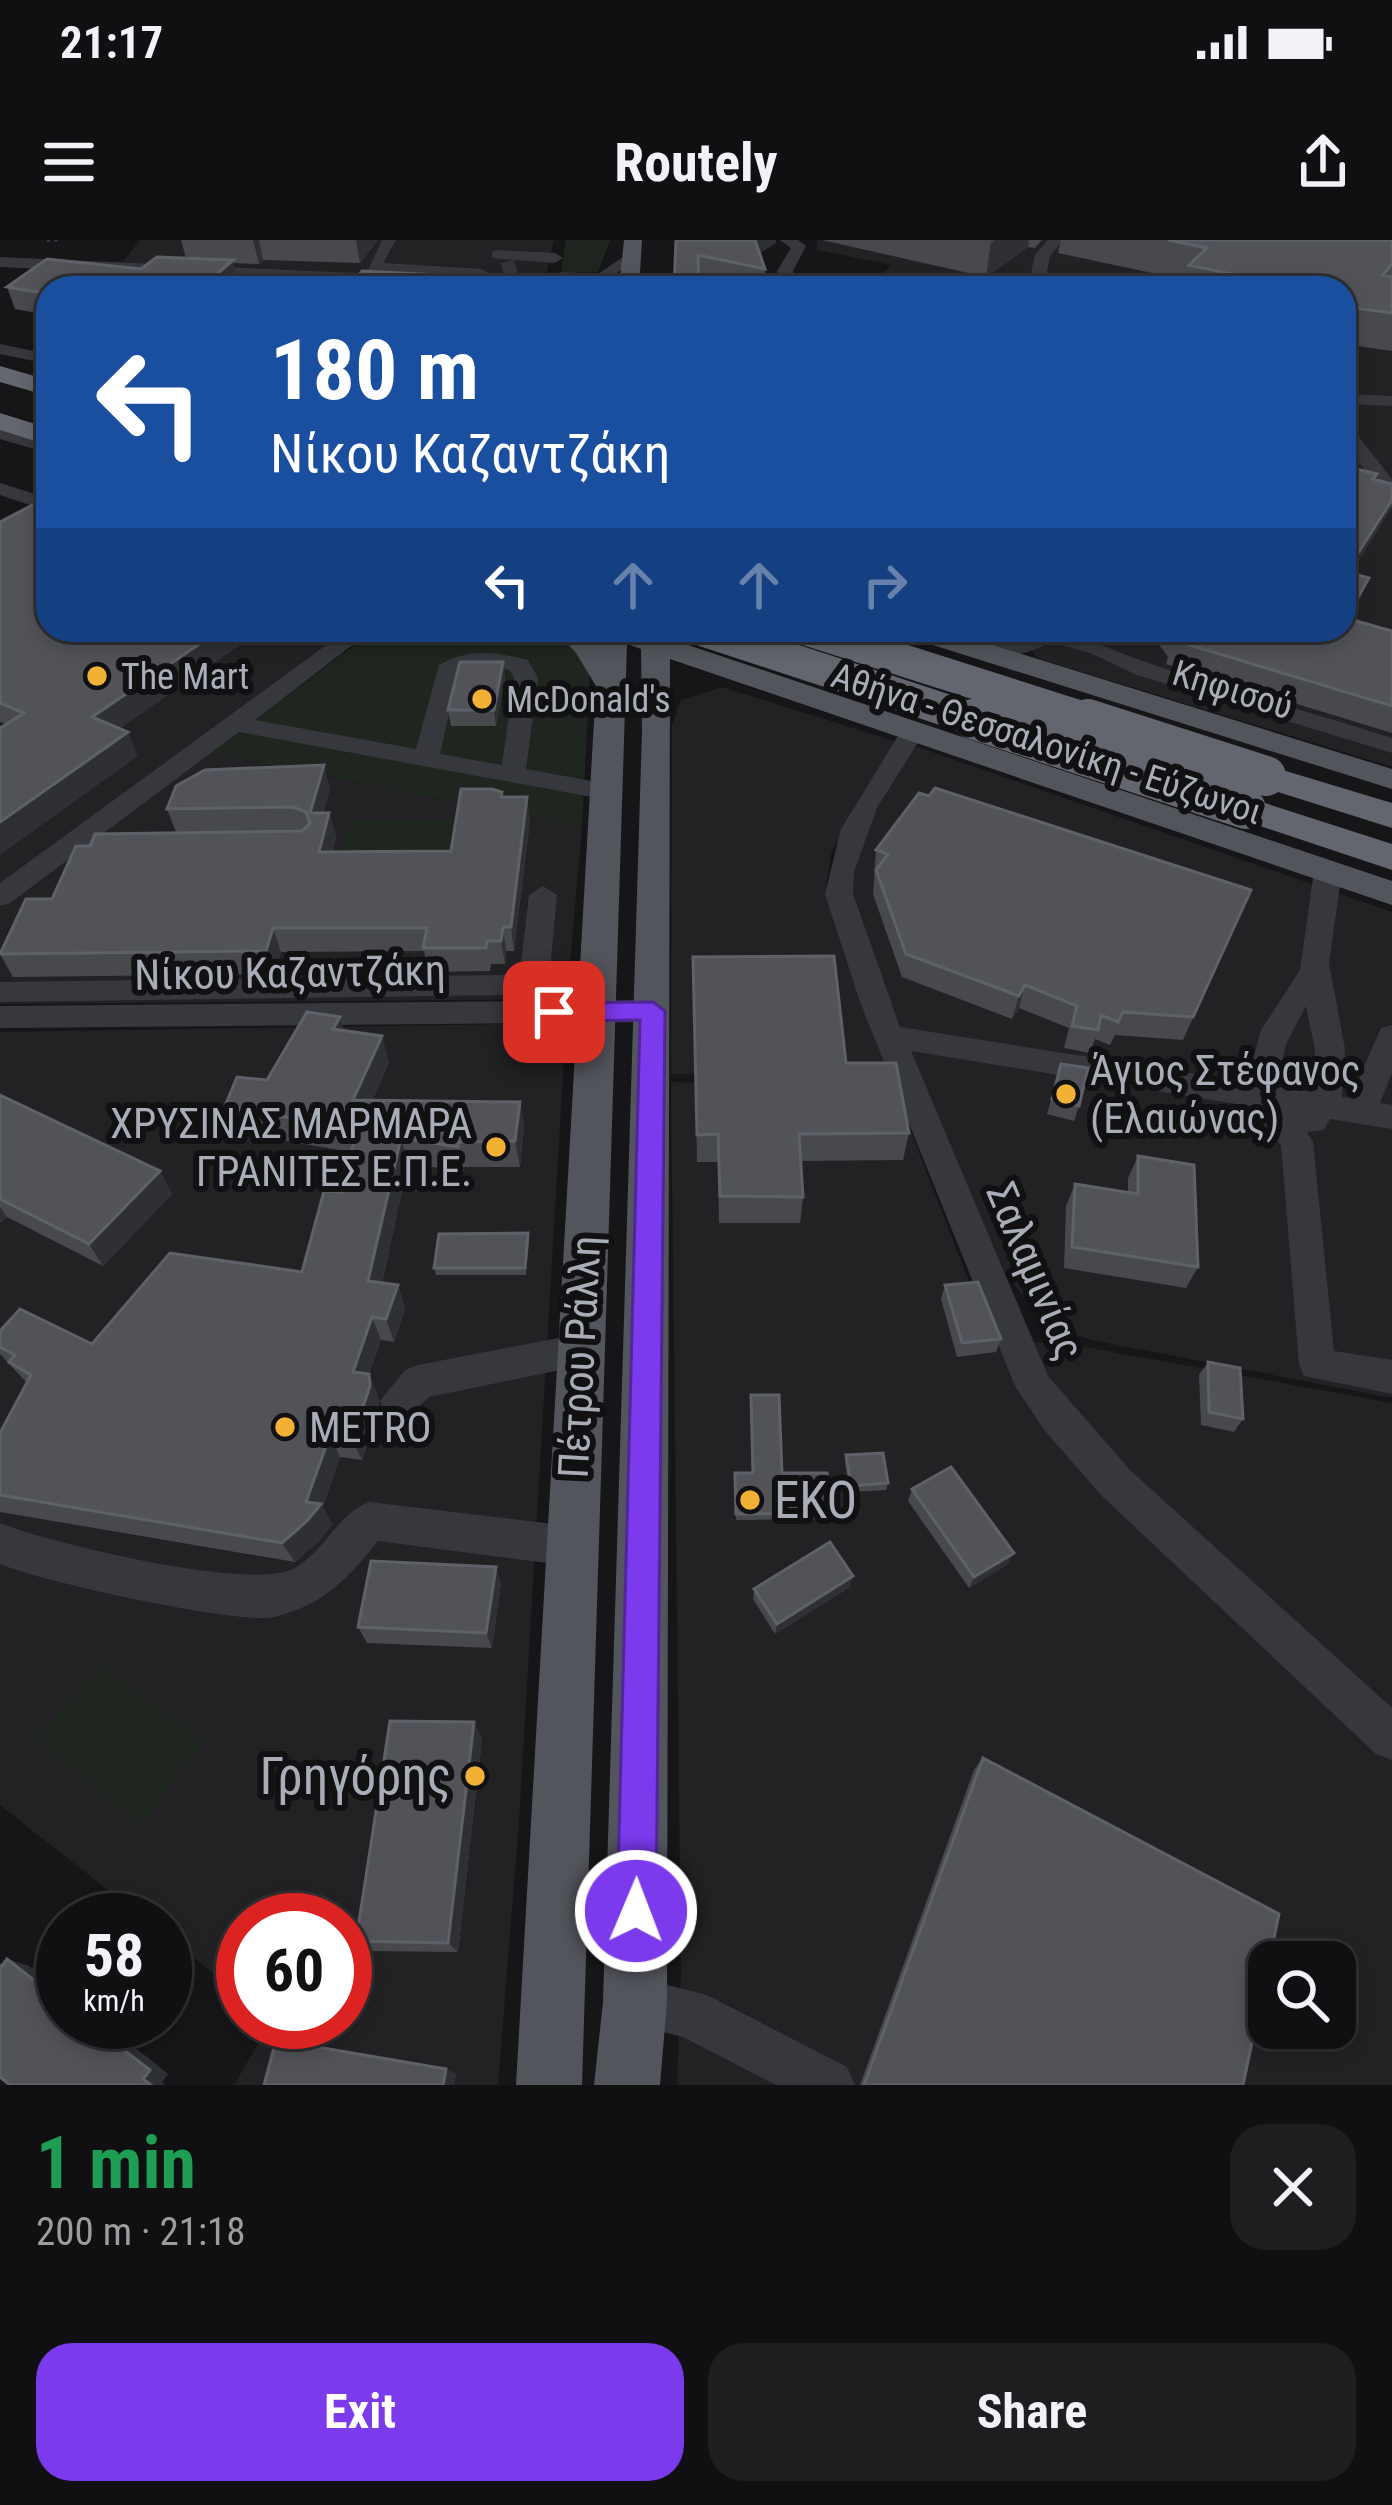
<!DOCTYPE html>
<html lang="en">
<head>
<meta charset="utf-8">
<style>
  :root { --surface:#101012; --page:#1e1e20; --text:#f1f3f6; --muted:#9c9d9f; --line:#303032; --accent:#7c3aed }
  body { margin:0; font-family:"Roboto Condensed",sans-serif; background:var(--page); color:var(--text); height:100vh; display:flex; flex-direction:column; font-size:45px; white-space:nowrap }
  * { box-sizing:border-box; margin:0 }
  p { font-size:39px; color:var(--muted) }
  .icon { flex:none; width:66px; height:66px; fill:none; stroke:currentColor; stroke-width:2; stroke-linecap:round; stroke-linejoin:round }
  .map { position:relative; height:1845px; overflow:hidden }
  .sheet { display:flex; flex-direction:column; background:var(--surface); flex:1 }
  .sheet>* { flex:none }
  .top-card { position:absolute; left:36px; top:36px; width:1320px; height:366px; border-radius:36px; box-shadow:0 6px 18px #0003,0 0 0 3px var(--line); background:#1a4fa0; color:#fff; overflow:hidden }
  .fabs { position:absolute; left:1248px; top:1701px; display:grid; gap:24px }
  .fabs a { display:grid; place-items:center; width:108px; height:108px; border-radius:24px; background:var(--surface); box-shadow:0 6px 18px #0003,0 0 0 3px var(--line); font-size:60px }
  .speed { position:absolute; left:36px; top:1653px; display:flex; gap:24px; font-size:60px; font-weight:700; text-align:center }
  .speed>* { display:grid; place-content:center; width:156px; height:156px; border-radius:50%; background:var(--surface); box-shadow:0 6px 18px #0003,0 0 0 3px var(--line); line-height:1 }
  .speed small { font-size:30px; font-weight:400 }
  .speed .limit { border:18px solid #d22; background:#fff; color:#111 }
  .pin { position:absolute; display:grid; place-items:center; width:102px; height:102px; color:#fff; margin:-51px; border-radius:24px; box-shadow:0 6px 18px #0006 }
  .me { position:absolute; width:132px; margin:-66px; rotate:1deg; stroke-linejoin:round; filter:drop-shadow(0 0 9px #0008) }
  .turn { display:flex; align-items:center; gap:42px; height:252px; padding:0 36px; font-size:54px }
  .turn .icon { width:156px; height:156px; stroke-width:2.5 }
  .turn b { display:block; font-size:84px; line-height:102px }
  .lanes { display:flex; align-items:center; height:114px; padding:0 36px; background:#0003; justify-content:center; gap:60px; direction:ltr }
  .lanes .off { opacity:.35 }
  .round { display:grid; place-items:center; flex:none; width:126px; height:126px; border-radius:36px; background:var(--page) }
  .headline { display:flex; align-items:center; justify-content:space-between; height:204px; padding:0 36px }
  h1 { font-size:72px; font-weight:700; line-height:90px; color:#1e9e55 }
  .primary-button { display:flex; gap:24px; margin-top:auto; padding:24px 36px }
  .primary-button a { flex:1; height:138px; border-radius:36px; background:var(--accent); color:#fff; font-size:48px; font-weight:700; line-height:138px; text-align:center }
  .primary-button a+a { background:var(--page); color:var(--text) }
  .status { display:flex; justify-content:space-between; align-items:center; height:84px; padding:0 60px; background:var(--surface); direction:ltr }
  .status svg { height:33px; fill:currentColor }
  header { display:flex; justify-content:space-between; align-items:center; height:156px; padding:0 36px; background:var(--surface); font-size:54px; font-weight:700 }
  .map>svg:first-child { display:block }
  .built { fill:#222225; fill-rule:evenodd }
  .green { fill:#1e261f }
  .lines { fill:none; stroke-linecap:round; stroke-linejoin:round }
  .minor-tunnel { stroke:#333438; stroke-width:16; stroke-dasharray:16 9; stroke-linecap:butt }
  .path { stroke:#3d3f44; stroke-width:3; stroke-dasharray:3 4.5; stroke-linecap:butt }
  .minor { fill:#37383d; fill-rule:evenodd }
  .major { fill:#53555c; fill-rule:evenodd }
  .highway { fill:#63666e; fill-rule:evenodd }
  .highway-bridge-far1 { stroke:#63666e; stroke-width:32 }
  .highway-bridge { stroke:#63666e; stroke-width:40 }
  .wall { fill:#47494d }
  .shaded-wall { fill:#2f3033 }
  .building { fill:#525359; stroke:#5f6168; stroke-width:3 }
  .route { fill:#7c3aed; stroke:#51269a; stroke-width:3 }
  .poi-dot { fill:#f2b134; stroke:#111113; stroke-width:4.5 }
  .labels { text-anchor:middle; stroke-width:12; stroke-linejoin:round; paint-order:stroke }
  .far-poi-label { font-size:36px; fill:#a8adb8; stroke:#111113; text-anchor:start }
  .far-street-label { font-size:36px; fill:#a8adb8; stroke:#111113 }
  .street-label { font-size:42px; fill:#a8adb8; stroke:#111113 }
  .poi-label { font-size:42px; fill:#a8adb8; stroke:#111113; text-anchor:start }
  .near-poi-label { font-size:51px; fill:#a8adb8; stroke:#111113; text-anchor:start }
</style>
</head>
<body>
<div class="status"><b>21:17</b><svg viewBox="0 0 49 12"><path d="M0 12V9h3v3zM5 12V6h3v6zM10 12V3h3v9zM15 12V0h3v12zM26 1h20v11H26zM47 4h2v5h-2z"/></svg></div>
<header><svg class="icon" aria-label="menu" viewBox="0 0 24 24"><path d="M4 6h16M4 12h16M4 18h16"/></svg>Routely<svg class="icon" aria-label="share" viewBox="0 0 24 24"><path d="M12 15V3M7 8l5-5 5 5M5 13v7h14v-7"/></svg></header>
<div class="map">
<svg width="1392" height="1845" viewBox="0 0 1392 1845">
  <rect width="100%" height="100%" fill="#161618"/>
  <path class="built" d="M140,0H554L544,43L121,24Z
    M817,0H1392V527L1037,418L1018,394L1007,390H1344V48H816L815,42L872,43L891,25L817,10Z
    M0,289L48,390H350L0,646Z
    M722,447L894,501L895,507L832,610L826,644L834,681L890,838L671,834L672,485L681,460Z
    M912,505L1392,672V1158L1092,1100L1066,1091L1026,1060L1003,1029L901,789L847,644L871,579Z
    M210,513L582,587L567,759L0,764V667Z
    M566,783L519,1581L498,1845H234L271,1782H345V1680H243V1757L165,1695V1680H146L0,1565V792Z
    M671,842L893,846L992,1100L1068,1104L1392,1163V1845H677L681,1731ZM1269,1722H1335V1788H1269Z"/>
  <path class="green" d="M566,0H610L598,32L561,33Z
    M375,390H553L578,409L590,429L582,587L210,513Z
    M349,580H458L452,618H340Z
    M101,1424L205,1501L141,1584L35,1500Z"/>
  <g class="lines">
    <path class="minor-tunnel" d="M503,31L516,27"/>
    <path class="path" d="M47,0H60"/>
    <path class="minor" d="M382,0H396L383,23L482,29L490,34L482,39L368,30Z
      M780,0H798L806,6L793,31L796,48H780L777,31L791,8Z
      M1048,0H1063L1050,16L1047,32L1080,48L1041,44L1031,33L1035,15Z
      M497,10L555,13L563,18L555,23L492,18V12Z
      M632,11L640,16L637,19C611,39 584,54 552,37L560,32L598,34Z
      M0,17L401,35L409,40L401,45L0,27Z
      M459,39L582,43L590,48L453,47L451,44Z
      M977,43H1007L1015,48H969Z
      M0,104L48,114V124L0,114Z
      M1344,154L1392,156V166L1344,164Z
      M1344,185L1351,187L1392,239V258L1385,256L1344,203Z
      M0,187L48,201V213L0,199Z
      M0,243L48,258V271L0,255Z
      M347,390H372L255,480L416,509L439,425C469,408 496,412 528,420L538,438L526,529L608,544L621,552L608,560L239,492L10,663L0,666V643ZM482,425L510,430L514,438L502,525L440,514L458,433Z
      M1027,390C1078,390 1113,412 1160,427C1237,452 1315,474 1392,498V513L1137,435L1090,413L1049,401C1033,417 980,422 963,409L974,402L1026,399Z
      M913,484L925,491L877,568L854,632L853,654L900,787L1247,842L1261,790L1300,730L1314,631L1328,622L1342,631L1329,723L1345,809L1342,857L1350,858L1381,788L1392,785V833L1380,863L1392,865V889L1330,879L1324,890L1307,892L1313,902L1334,1111L1392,1120V1154L1304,1136L1299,1124L1281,905L1249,866L911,811L1048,1136L1130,1230L1392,1468V1520L1376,1514L1102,1256L1045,1191L1015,1146L860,762L825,654L841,589L904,486ZM1306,766L1315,809L1312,852L1277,847L1286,804Z
      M543,646L557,655L550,729L545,736L510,755L0,762V742L504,735L521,724L529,655Z
      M653,760L664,763L668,771L664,779L653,782L0,788V766Z
      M579,1094L592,1099L597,1110L592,1121L579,1126L429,1157L412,1173L399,1178L386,1173L380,1161L405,1130L418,1125Z
      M369,1262L570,1286L584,1292L590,1306L584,1320L570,1326L378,1301C349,1338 322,1366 274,1377C237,1385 39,1341 0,1324V1283C49,1303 250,1351 293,1329C324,1313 337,1274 369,1262Z
      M635,1737L707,1755L847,1827L855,1845H776L683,1797L617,1780L610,1762L617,1744Z"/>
    <path class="major" d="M624,0H642L639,48H619Z
      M555,390H586L598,402L599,390H669L670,399L1392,641V665L670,419L667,1762L660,1845H594L603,1762L642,492L641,409L627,404L582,1845H516L596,446L576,413Z
      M900,390H944L1392,529V549L904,396Z"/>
    <path class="highway" d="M0,126L48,140V156L0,142Z
      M0,173L48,188V205L0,190Z
      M1266,525L1392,563V588L1253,544L1248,536L1253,528Z
      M1246,557L1392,604V630L1233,577L1227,569L1233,561Z"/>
    <path class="highway-bridge-far1" d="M702,390L982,482
      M808,390L1097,482"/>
    <path class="highway-bridge" d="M973,479L1246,569
      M1088,479L1266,536"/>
  </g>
  <path class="wall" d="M181,0H378L360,23L263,20L259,24L233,23L238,42L48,48V75L15,69L7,47L141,29L186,18Z
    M676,0L776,3L759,13L765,29L764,48L699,34Z
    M822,0H1042L1035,8L1028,7L986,37Z
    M1061,0H1392V111L1344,104V48H1183L1185,40L1058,13Z
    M1344,226L1377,234L1374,240L1392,244V267L1351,333L1369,338L1349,379L1392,391V493L1166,424L1168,417L1155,399L1126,390H1344Z
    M0,282L48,390H261L120,488L138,516L0,482Z
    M505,437L496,486H451L448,470Z
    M330,548L323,573H329L336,597L332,612L451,611L502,552V557L530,580L514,711H506L505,724H491L490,731L428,732L424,711L281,712L275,734L13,737L0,714L52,659L90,606L176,592L167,569Z
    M876,610L1251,650L1183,800L1115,795L1110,805L1095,799L1090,813L1064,808L1069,788L1019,768L1012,779L902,737L873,654Z
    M693,717L846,823L909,893L903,920L801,921L803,957L800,983H719L718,922H697Z
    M344,791L389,822L372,861L520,862L524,887L520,927H464V932L408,923L382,1043L398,1045L405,1069L394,1102L381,1100L369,1134L378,1156L379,1168L362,1220L340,1217L323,1267L332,1284L319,1301L295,1322L0,1272V1193L27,1143L0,1114V1091L92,1104L302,1032L341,952L351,912L236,892L225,866Z
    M1061,824L1079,866L1074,881L1047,874Z
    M0,855L160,931L172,954L103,1026L7,977L0,983Z
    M1138,916L1198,1027L1186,1048L1064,1028L1066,966L1075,944L1128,952V938Z
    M528,993L529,1001L526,1035H436L434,1028Z
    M945,1045L1001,1099L996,1112L957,1117L941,1059Z
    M1208,1122L1243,1179L1234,1192L1201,1185L1199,1135Z
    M846,1215L888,1243L886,1250L849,1252L845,1221Z
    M735,1233H782L829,1273L828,1279L736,1280Z
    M912,1249L1008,1324L969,1348L908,1261Z
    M501,1343L492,1408L367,1403L358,1387Z
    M850,1347L775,1394L753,1359L754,1349Z
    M474,1482L482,1499L458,1712L370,1711L356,1701Z
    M983,1518L1243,1845H860L974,1530Z"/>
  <path class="shaded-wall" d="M253,0H259L263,20L259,24Z
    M356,0H378L360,23Z
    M754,0H776V3L754,17Z
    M995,0H1029L1028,7L986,37L991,2Z
    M233,20L238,42L231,48L210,40Z
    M1355,68L1344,99V81Z
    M1392,260L1391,269L1344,344L1346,332Z
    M1369,338L1359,362L1344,388V383Z
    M220,390H261L102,501L92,477Z
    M503,422L505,437L496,486L494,470Z
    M128,492L138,516L0,615V582Z
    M324,525L330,548L317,597L310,573Z
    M527,557L530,580L514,711L511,687Z
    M329,573L336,597L325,635L319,612Z
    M503,687L506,711L505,724L501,701Z
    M273,688L281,712L275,734L266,711Z
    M1025,745L1019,768L1012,779L1019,756Z
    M340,777L348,803L333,789Z
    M382,796L389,822L361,886L353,860Z
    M520,862L524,887L520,927L515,901Z
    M401,898L408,923L377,1065L368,1041Z
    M160,931L172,954L103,1026L89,1004Z
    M0,967L7,977L0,983Z
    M398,1045L405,1069L394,1102L386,1079Z
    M372,1077L381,1100L362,1154L353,1132Z
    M369,1134L378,1156L379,1168L362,1220L352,1199Z
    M330,1195L340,1217L323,1267L332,1284L319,1301L295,1322L282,1303L306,1262Z
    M1014,1313L1008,1324L969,1348L974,1337Z
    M496,1327L501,1343L492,1408L486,1393Z
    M853,1336L850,1347L775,1394L777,1384Z
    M474,1482L482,1499L458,1712L448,1703Z
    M7,1719L29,1726L63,1753V1776L48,1764Z
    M70,1782H84L112,1805L93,1801Z
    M99,1791L118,1796L146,1816L168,1834L162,1842L165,1845H151L143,1839Z
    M446,1829L457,1834L454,1845H443Z"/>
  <path class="building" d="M676,0H755L765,29L698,15L699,48H674Z
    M1168,0H1392V24L1383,35L1392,37V73L1355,68L1344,81V48H1275L1279,44L1189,25L1207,8Z
    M157,17L233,20L210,40L229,48H48V54L7,47L47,19L141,29Z
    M362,31L502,38L496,48H349Z
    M576,42L606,43L604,48H574Z
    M1344,226L1377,234L1373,239L1392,244V260L1346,332L1369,338L1346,378L1392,391V466L1173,400L1177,395L1173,390H1344Z
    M44,259L48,260V390H220L92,477L128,492L0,582V488L24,473L0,463V282Z
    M460,422H503L494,470H448Z
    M324,525L310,573H329L319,612L451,611L461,549H492L502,552L501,557H527L511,687H503L501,701H487L486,708H423L427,688H273L266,711L0,714L26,659H52L76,606H90L95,594L302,591L310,583L306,572L293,567L167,569L176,546L205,530Z
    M935,548L1251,650L1193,777L1123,772L1118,782L1101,775L1098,790L1072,786L1077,766L1025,745L1019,756L906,714L876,630L888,614L876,610L919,553L929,556Z
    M834,716L846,823H896L909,893L799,894L803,957L720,956L718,894L697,895L693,717Z
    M307,772L340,777L333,789L382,796L353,860L520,862L515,901L459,902L458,907L401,898L368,1041L398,1045L386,1079L372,1077L353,1132L369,1134L370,1146L352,1199L330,1195L306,1262L321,1264L307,1281L282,1303L0,1255V1193L31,1135L9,1122L15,1115L0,1107V1091L20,1069L92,1104L170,1013L302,1032L324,951L341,952L357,890L225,866L237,837L267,840Z
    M1061,824L1088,828L1079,866L1052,859Z
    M0,855L160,931L89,1004L0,959Z
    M1138,916L1194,925L1198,1027L1072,1007L1075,944L1138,954Z
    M528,993L525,1028H434L439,994Z
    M978,1042L1001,1099L962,1103L945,1045Z
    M1208,1122L1240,1128L1243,1179L1209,1172Z
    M751,1155H779L782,1233H827L829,1273L736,1274L735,1233H753Z
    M883,1213L888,1243L851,1246L846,1215Z
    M951,1227L1014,1313L974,1337L912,1249Z
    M830,1302L853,1336L777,1384L754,1349Z
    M371,1321L496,1327L486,1393L358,1387Z
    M390,1481L474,1482L448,1703L356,1701Z
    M983,1518L1279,1674L1243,1845H864Z
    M7,1719L54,1756L48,1764L63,1776V1782H70L93,1801L99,1791L150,1830L143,1839L151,1845H10L0,1837V1726L1,1727Z
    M276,1800L446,1829L443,1845H264Z"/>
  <path class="route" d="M653,762L665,771L656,1671L650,1685L636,1691L622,1685L617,1671L640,780L554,781L542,772L554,763Z"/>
  <g class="poi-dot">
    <circle cx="97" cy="436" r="12"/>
    <circle cx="482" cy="459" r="12"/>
    <circle cx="1066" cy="854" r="12"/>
    <circle cx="496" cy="907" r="12"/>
    <circle cx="285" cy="1187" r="12"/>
    <circle cx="750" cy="1260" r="12"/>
    <circle cx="475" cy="1536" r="12"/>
  </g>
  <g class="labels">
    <g class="far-poi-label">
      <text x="121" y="449">The Mart</text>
      <text x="506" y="472">McDonald's</text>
    </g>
    <g class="far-street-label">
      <text transform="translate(1233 449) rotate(17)" y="13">Κηφισού</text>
      <text transform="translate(1047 503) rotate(18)" y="13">Αθήνα - Θεσσαλονίκη - Εύζωνοι</text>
    </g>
    <g class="street-label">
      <text transform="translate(290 732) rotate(-1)" y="15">Νίκου Καζαντζάκη</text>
      <text transform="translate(1036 1031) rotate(67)" y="15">Σαλαμινίας</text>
      <text transform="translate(579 1117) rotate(-87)" y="15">Πέτρου Ράλλη</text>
    </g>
    <g class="poi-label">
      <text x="1090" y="845">Άγιος Στέφανος<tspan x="1090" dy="48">(Ελαιώνας)</tspan></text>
      <text x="472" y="898" text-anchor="end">ΧΡΥΣΙΝΑΣ ΜΑΡΜΑΡΑ<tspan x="472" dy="48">ΓΡΑΝΙΤΕΣ Ε.Π.Ε.</tspan></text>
      <text x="309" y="1202">METRO</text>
    </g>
    <g class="near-poi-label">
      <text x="774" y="1278">EKO</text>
      <text x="451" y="1554" text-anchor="end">Γρηγόρης</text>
    </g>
  </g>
</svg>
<div class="fabs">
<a><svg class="icon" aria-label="search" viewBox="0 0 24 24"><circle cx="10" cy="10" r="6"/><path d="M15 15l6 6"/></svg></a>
</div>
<div class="speed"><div>58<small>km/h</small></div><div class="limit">60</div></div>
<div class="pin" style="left:554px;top:772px;background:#d93025"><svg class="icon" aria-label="arrive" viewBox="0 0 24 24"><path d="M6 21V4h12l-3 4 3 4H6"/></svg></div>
<svg class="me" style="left:636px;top:1671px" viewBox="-20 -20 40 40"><circle r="17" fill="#7c3aed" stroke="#fff" stroke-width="3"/><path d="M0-11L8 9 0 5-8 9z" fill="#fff"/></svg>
<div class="top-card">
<div class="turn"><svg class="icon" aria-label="left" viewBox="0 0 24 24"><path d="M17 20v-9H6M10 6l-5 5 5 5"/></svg><div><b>180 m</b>Νίκου Καζαντζάκη</div></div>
<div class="lanes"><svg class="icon" aria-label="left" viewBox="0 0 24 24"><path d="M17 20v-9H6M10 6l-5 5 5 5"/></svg><svg class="icon off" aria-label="ahead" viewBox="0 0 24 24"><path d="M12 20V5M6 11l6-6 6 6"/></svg><svg class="icon off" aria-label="ahead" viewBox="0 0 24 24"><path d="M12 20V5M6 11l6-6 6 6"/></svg><svg class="icon off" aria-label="right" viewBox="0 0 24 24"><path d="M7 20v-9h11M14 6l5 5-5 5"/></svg></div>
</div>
</div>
<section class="sheet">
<div class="headline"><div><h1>1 min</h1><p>200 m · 21:18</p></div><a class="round"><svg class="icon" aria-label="close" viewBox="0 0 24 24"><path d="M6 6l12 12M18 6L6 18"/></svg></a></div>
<div class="primary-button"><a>Exit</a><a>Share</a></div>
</section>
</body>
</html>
